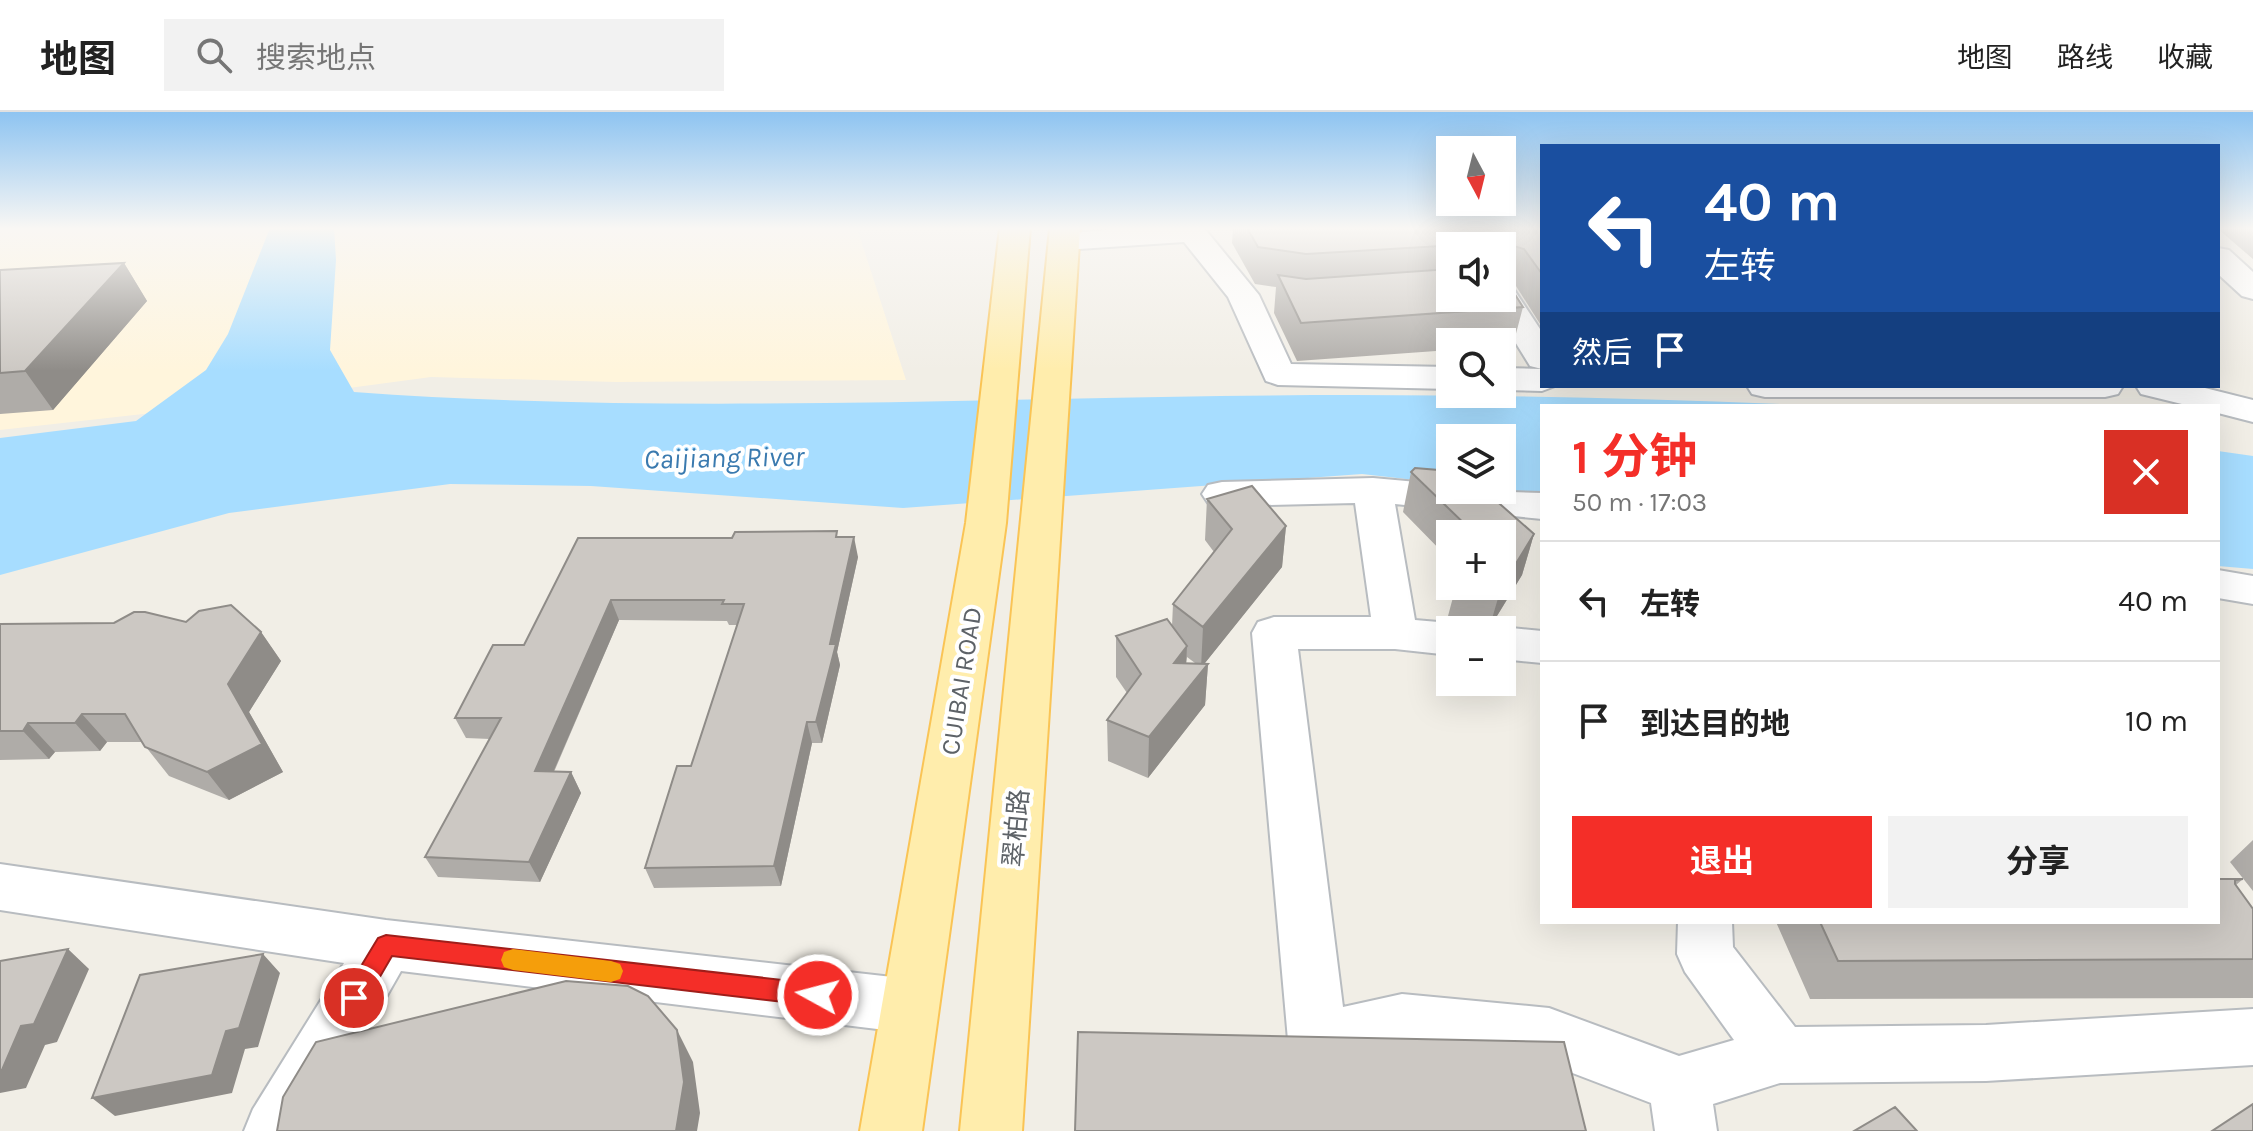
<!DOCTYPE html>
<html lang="zh">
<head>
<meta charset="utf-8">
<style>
  :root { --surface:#fff; --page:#f2f2f2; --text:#222; --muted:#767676; --line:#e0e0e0; --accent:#f42e28 }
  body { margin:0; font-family:Karla,"Noto Sans SC",sans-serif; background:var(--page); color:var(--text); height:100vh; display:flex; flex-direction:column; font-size:30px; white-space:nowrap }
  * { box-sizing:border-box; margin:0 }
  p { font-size:26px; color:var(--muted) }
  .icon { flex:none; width:44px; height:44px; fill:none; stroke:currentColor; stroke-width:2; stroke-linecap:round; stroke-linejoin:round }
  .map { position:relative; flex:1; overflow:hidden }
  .panel { position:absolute; left:1540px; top:292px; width:680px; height:520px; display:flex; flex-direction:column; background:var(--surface); border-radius:0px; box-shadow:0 8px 32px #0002 }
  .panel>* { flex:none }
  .guide { position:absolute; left:1540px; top:32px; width:680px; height:244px; border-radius:0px; box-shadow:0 8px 32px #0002; background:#1a4fa0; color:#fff; overflow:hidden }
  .needle { width:52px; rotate:173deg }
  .buttons { position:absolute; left:1436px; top:24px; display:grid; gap:16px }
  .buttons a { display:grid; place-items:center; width:80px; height:80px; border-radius:0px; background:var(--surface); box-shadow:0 8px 32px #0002; font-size:40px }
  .pin { position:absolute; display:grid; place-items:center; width:68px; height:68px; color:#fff; margin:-34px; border:4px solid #fff; border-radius:50%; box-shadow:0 2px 8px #0007 }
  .me { position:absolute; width:88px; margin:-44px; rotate:277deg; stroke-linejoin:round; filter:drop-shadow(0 0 6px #0008) }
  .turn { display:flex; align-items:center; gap:28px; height:168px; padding:0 32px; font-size:36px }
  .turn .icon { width:104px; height:104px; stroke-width:2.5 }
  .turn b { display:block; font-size:56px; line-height:68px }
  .then { display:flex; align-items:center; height:76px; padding:0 32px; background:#0003; gap:16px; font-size:30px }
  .round { display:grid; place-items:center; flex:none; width:84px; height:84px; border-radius:0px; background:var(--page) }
  .head { display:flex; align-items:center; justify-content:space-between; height:136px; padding:0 32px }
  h1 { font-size:48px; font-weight:700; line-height:60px; color:var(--accent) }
  .primary-button { display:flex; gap:16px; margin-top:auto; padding:16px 32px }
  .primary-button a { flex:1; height:92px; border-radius:0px; background:var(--accent); color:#fff; font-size:32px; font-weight:700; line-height:92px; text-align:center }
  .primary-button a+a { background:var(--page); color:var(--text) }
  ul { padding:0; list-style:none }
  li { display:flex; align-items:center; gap:24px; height:120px; padding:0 32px; border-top:2px solid var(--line) }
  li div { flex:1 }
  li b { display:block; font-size:30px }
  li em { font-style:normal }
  header { display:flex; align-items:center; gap:48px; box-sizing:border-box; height:112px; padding:0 40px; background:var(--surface); border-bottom:2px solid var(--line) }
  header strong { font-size:38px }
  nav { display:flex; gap:44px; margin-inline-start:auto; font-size:28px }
  .search { width:560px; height:72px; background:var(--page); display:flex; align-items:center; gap:20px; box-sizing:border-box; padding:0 28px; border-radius:0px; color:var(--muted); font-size:30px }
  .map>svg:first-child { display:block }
  .commercial { fill:#fff5dc }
  .water { fill:#a7ddff }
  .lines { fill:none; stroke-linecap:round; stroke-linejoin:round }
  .minor-casing { stroke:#b8bcc0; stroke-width:4 }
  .major-casing { stroke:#fac455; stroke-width:4 }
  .minor { fill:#fff; fill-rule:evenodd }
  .major { fill:#ffedac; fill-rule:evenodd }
  .wall { fill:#afaca8; fill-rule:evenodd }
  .shaded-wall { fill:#8f8c88 }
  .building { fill:#ccc8c3; stroke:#8f8c88; stroke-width:2 }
  .route { fill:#f42e28; stroke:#9f1e1a; stroke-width:2 }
  .slow { fill:#f59e0b }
  .labels { text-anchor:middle; stroke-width:8; stroke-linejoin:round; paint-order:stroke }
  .street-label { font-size:26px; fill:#5d6267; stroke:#fff }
  .water-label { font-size:28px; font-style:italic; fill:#3a7aaf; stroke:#fff }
</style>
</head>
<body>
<header>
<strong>地图</strong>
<div class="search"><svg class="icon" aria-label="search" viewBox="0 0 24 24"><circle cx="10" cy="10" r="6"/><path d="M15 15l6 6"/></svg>搜索地点</div>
<nav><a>地图</a><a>路线</a><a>收藏</a></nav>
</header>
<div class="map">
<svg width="2253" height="1019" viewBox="0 0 2253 1019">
  <rect width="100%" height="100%" fill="#f1eee6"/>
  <path class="commercial" d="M0,116H857L906,268L616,270L431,265L215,294L0,318Z"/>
  <path class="water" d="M270,116H334L336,148L330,238L354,280C642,301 932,288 1220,284C1422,281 1624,285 1826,294H1542V382L1502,377V326H1450V372L1362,362L903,396L591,374L450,372L229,401L0,463V326L136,309L206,258L228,222Z
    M2218,339L2253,344V457L2218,454Z"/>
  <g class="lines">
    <g class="minor-casing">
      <path id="minor" d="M1125,116H1204L1259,183L1291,252L1450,255V277L1278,273L1266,269L1228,185L1184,130L1064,138L1053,135L1049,129L1053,123Z
        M2218,136L2229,138L2253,160V187L2242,184L2218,162Z
        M1502,173L1513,176L1542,220V257L1530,254L1488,186H1502Z
        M1502,256L1542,257V274H1555L1542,279L1502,278Z
        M1747,274H2123L2118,282L2105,285H1765L1752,282Z
        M2136,274H2197L2253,288V310L2218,301V294H2190L2141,282Z
        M1373,366L1450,373V378L1542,381V407L1395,392L1415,508L1450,511L1467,518H1450V543L1395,537H1298L1343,895L1402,882L1549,896L1679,944L1734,928L1685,860L1677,842L1678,810H1732L1733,835L1795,915L1986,913L2253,897V953L1986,969L1780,971L1713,992L1717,1019H1655L1651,991L1549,952L1402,936L1318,956L1297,948L1288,928L1252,521L1258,510L1274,505H1371L1355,391L1222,394L1208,391L1202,382L1208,373L1222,370Z
        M2218,458L2253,464V492L2218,486Z
        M1502,515L1542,519V551L1502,547V518H1492Z
        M0,752L386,808L910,867L930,875L939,894L930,913L910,921L401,859L310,1019H244L253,997L344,851L0,798Z"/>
    </g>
    <g class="major-casing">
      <path id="major" d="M1000,116H1030L1006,411L922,1019H860L966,411Z
        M1050,116H1080L1022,1019H960Z"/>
    </g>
    <use href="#minor" class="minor"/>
    <use href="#major" class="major"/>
  </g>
  <path class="wall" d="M1233,116H1542V215L1516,174L1508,172L1523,195L1513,233L1502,234V230H1450V238L1297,249L1274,201L1276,175L1255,172L1232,131ZM1450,134H1502L1450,186Z
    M2218,116H2253V147L2218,117Z
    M124,151L147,189L53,298L0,302V158Z
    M1411,360L1534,422L1522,463L1489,517L1448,504L1456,474H1502V422H1450V448L1403,400Z
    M1207,387L1286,414L1282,455L1204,552H1208L1205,593L1148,666L1108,649L1107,608L1127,581L1116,565V524L1172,514L1173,492L1214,440L1205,428ZM1187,545L1195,551H1186Z
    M838,425L858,445L837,540L840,553L822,631H812L781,774L654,776L645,756L691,654L737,513H729L727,509L619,508L554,660H571L581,681L540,770L438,765L425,745L490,627L466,626L455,606L524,533L732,426Z
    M186,510L261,520L281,549L249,600L283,660L229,688L169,664L142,630H107L100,639L55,640L49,647L0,648V512Z
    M2253,728V779L2230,750Z
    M2218,767H2243L2236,773L2253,797V886L1810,887L1776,810H2218Z"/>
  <path class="shaded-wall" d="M1511,133L1503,170L1502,171V147L1507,136Z
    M124,151L147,189L53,298L25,259Z
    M1286,414L1282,455L1201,556L1203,515Z
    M1534,422L1522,463L1489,517L1501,476Z
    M854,425L858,445L837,540L840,553L822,631L816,610L830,532Z
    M611,488L619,508L545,679L535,659Z
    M261,520L281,549L249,600L283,660L229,688L207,660L228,572Z
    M1187,534L1185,576L1174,551Z
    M1208,552L1205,593L1148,666L1149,625Z
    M82,602L107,630L100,639L75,611Z
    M807,610L812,631L781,774L774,754Z
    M28,611L55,640L49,647L23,619Z
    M571,660L581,681L540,770L529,750Z
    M68,837L89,857L57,930L45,933L26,976L0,981V958L21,914Z
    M263,842L280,861L258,935L245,937L232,981L115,1004L92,986L226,919Z
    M677,918L693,950L700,1001L697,1019H676Z"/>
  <path class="building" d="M1247,116H1542V162L1524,137L1511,133L1507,136L1508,146L1502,147V134H1457V133L1306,142L1258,135Z
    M124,151L25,259L0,261V158Z
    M1450,157V186H1502V162L1523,195L1301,211L1278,163L1306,167Z
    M1415,356L1450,359V378H1484L1534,422L1501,476L1494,474H1502V422H1475L1411,360Z
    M1252,374L1286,414L1203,515L1173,492L1232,417L1207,387Z
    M837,419L836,425H854L830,532H836L816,610H807L774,754L645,756L677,654H691L744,492H722L724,488H611L535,659L571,660L529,750L425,745L501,606H455L493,533H524L578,426H732L735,420Z
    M231,493L261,520L228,572L262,632L207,660L145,635L125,602H82L75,611H28L23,619H0V512L114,511L134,500H145L186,510L199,499Z
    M1167,507L1187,534L1174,551L1208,552L1149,625L1107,608L1141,562L1116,524Z
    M2218,767H2243L2235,768V772L2253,797V847L1838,849L1820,810H2218Z
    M68,837L34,912L21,914L2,958H0V849Z
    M263,842L239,916L226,919L212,963L92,986L140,863Z
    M566,869L628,874L648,884L677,918L684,970L676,1019H277L283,985L316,930Z
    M1078,920L1564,930L1586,1019H1075Z
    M2253,992V1019H2212Z
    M1895,995L1917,1019H1854Z"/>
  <linearGradient id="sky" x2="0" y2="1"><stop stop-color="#8ec4f1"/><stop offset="0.45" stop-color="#f9f7f4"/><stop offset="1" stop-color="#f9f7f4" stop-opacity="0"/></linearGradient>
  <rect width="2253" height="259" fill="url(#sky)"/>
  <path class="route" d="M386,823L818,872L826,876L830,883L826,891L818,894L392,844L363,894L354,897L346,894L342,886L346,879L378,826Z"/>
  <path class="slow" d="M513,837L611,849L620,852L623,859L620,867L611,870L513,858L504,855L501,848L504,840Z"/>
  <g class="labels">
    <g class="street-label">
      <text transform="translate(961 569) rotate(-81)" y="9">CUIBAI ROAD</text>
      <text transform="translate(1016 716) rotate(-85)" y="9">翠柏路</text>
    </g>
    <g class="water-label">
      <text transform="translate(724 345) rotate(-1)" y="10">Caijiang River</text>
    </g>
  </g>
</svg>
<div class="buttons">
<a><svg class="needle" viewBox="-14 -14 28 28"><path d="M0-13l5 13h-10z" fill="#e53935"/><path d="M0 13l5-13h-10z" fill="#767676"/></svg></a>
<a><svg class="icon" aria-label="sound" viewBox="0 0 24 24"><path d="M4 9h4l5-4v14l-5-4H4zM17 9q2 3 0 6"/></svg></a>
<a><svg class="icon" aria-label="search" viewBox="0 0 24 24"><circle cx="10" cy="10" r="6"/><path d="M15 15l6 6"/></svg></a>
<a><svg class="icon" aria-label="layers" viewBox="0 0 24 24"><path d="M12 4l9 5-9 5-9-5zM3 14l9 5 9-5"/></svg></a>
<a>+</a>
<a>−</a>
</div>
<div class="pin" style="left:354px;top:886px;background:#d93025"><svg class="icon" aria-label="arrive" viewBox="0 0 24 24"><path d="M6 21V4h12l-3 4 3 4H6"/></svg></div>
<svg class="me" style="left:818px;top:883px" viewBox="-20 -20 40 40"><circle r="17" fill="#f42e28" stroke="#fff" stroke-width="3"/><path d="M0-11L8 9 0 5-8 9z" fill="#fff"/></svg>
<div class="guide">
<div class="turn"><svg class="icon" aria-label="left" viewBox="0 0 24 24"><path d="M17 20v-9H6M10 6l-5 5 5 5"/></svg><div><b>40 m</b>左转</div></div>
<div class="then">然后<svg class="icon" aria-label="arrive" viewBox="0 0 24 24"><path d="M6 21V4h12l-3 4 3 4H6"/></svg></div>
</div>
<section class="panel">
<div class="head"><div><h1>1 分钟</h1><p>50 m · 17:03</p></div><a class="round" style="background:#d93025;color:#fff"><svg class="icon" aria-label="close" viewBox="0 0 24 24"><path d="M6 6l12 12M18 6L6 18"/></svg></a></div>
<ul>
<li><svg class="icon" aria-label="left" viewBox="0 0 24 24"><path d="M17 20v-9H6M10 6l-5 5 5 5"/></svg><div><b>左转</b></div><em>40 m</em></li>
<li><svg class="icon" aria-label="arrive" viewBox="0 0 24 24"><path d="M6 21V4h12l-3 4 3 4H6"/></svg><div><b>到达目的地</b></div><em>10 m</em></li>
</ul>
<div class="primary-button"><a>退出</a><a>分享</a></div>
</section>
</div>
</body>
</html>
